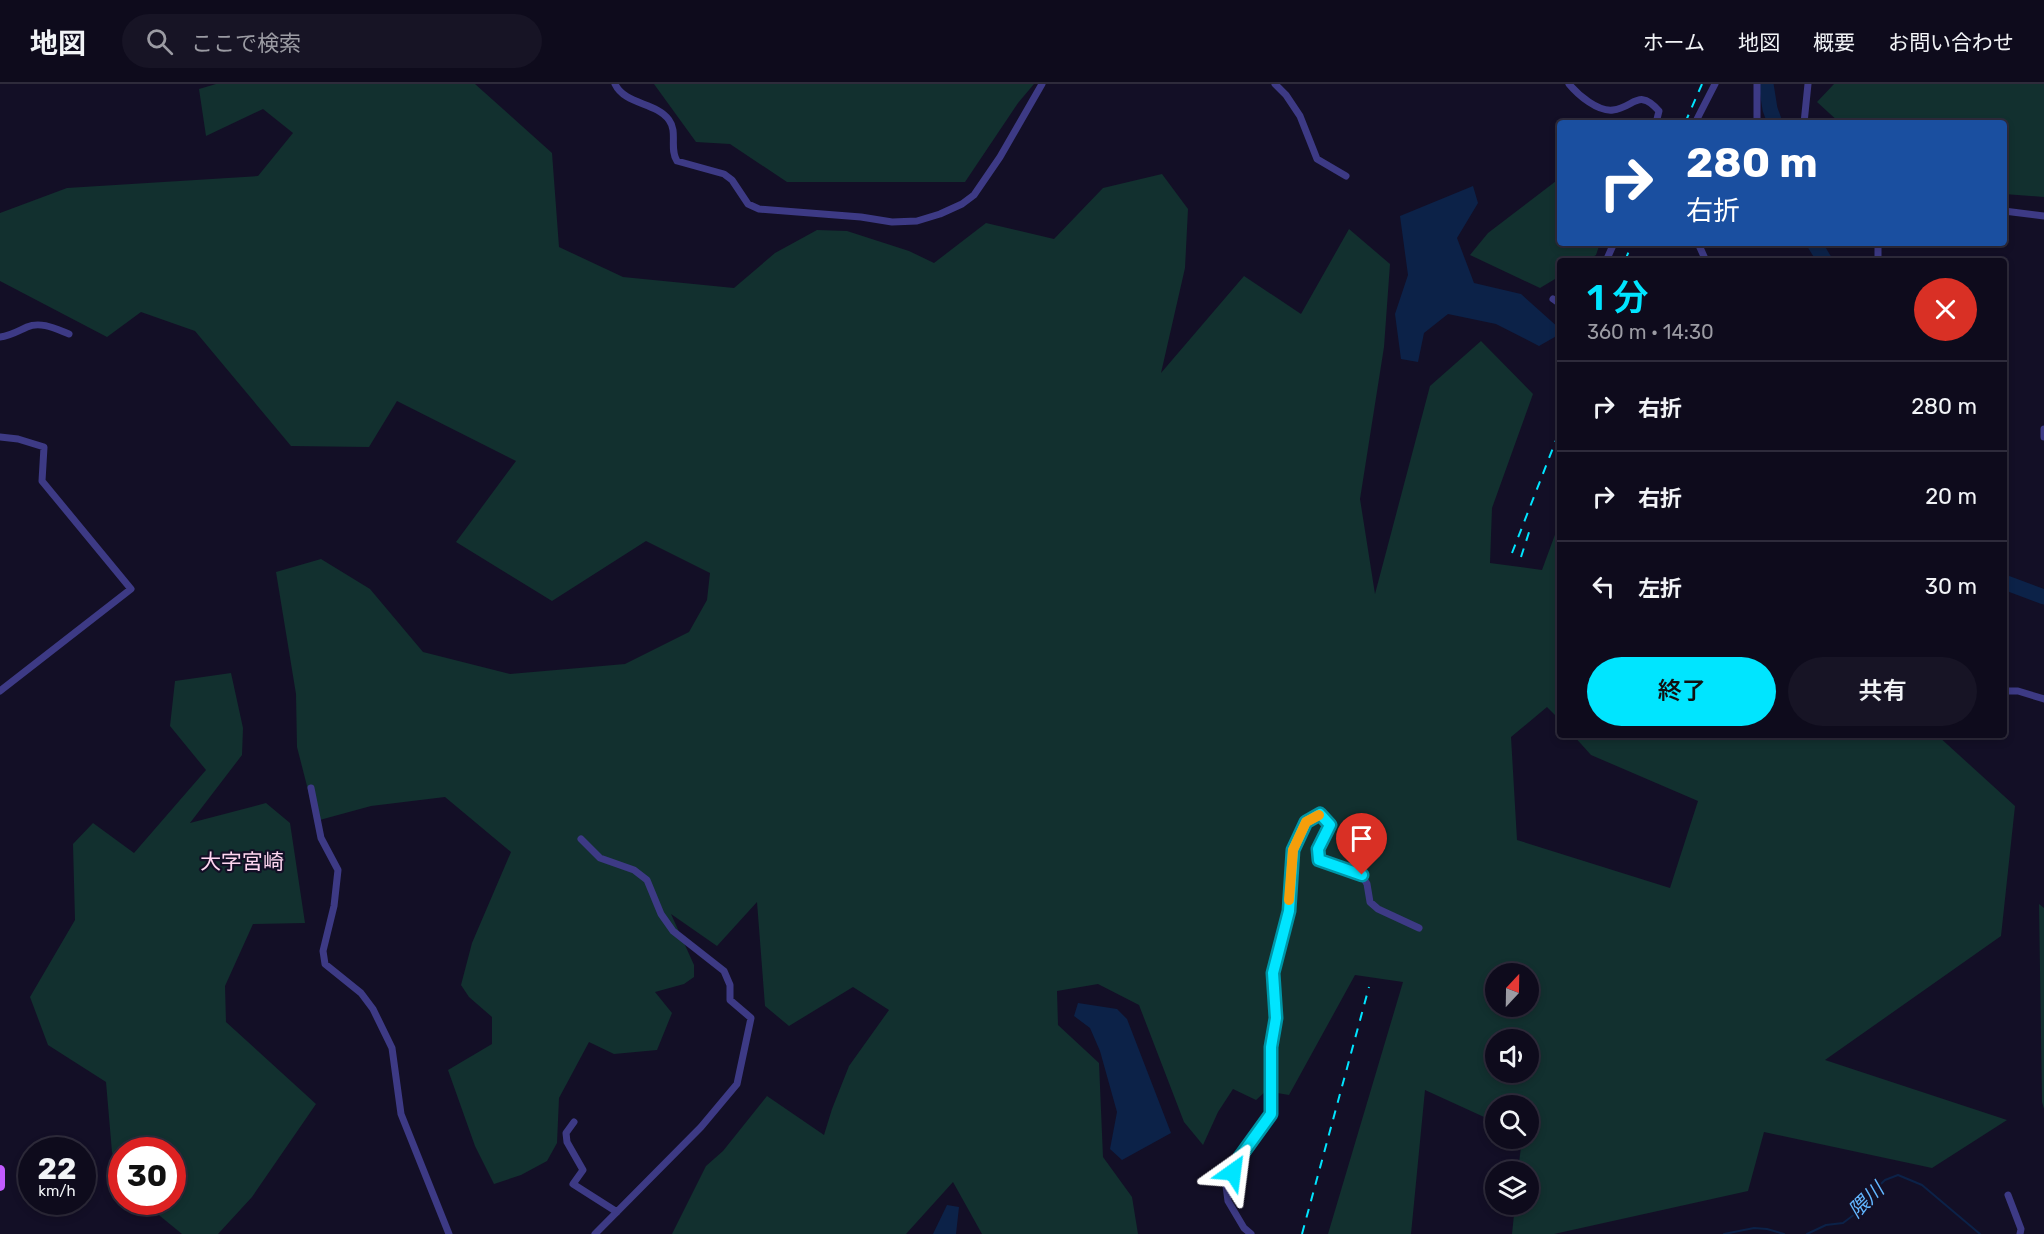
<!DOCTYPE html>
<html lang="ja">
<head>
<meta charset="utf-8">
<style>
  :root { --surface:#0e0b1c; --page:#171425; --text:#f1f3f6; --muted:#9b9ba3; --line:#2e2b3b; --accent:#00e5ff }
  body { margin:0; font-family:Rubik,"Noto Sans JP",sans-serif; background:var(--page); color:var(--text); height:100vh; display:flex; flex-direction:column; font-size:22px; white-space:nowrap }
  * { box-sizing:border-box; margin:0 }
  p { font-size:20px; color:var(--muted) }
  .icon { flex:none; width:33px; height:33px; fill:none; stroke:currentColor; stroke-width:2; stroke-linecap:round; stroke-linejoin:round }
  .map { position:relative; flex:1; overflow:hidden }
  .drawer { position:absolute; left:1557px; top:174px; width:450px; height:480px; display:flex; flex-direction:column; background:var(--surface); border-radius:6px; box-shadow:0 3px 9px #0003,0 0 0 2px var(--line) }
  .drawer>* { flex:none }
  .top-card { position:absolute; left:1557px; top:36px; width:450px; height:126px; border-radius:6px; box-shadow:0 3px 9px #0003,0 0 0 2px var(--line); background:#1a4fa0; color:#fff; overflow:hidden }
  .needle { width:39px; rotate:22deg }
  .buttons { position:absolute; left:1485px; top:879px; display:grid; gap:12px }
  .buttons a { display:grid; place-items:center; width:54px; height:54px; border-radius:50%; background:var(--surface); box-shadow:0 3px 9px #0003,0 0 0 2px var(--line); font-size:30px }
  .speed { position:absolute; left:18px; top:1053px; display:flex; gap:12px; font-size:30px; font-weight:700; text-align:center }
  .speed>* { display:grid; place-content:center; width:78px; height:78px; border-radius:50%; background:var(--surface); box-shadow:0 3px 9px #0003,0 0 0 2px var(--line); line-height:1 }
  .speed small { font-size:15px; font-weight:400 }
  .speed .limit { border:9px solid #d22; background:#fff; color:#111 }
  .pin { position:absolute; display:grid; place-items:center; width:51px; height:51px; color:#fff; margin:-62px -26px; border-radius:50% 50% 50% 0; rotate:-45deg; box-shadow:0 0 6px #0007 }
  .pin .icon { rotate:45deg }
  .me { position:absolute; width:66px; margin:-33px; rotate:31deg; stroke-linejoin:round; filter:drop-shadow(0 0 4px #0008) }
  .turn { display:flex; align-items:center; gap:21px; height:126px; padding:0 30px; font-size:27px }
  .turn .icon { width:78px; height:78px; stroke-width:2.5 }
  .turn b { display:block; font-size:42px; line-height:51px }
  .round { display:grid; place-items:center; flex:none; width:63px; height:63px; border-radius:32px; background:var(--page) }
  .overview { display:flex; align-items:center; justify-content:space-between; height:102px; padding:0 30px }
  h1 { font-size:36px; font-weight:600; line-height:45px; color:var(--accent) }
  .primary-button { display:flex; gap:12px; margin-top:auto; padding:12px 30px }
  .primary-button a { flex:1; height:69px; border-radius:36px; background:var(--accent); color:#111; font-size:24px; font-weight:600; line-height:69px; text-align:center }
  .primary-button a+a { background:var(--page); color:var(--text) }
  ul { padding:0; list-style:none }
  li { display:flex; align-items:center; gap:18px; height:90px; padding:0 30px; border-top:2px solid var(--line) }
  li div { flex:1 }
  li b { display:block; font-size:22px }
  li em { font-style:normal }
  header { display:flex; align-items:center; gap:36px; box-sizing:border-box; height:84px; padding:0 30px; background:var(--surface); border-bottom:2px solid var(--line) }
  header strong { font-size:28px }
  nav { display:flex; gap:33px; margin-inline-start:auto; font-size:21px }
  .search { width:420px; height:54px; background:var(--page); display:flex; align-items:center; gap:15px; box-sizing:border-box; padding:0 21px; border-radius:33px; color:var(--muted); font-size:22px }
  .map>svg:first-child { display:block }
  .green { fill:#12302f; fill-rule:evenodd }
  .water { fill:#0c2248 }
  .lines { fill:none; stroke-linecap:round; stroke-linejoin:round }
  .stream { stroke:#0c2248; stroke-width:2 }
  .river { stroke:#0c2248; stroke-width:15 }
  .street { stroke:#3d3a85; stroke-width:7 }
  .primary { stroke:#c25bff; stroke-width:10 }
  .rail { stroke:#00e5ff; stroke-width:2; stroke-dasharray:9 8; stroke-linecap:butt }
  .route-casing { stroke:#0095a6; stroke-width:15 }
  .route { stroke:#00e5ff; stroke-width:10 }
  .slow { stroke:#f59e0b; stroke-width:10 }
  .labels { text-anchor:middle; stroke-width:4.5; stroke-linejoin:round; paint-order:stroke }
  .water-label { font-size:20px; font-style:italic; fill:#62b6ff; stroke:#130f26 }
  .quarter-label { font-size:21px; fill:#ffd6f0; stroke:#130f26 }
</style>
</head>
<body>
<header>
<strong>地図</strong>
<div class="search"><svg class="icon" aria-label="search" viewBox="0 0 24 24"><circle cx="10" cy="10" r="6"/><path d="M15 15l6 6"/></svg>ここで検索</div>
<nav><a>ホーム</a><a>地図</a><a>概要</a><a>お問い合わせ</a></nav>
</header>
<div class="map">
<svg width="2044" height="1150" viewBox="0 0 2044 1150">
  <rect width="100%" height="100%" fill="#130f26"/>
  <path class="green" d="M216,0H475L552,69L559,163L623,193L734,204L775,169L817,146L847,147L909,167L934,179L986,139L1054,155L1103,104L1162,90L1188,125L1185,184L1161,289L1244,192L1301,230L1349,145L1390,180L1384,263L1360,415L1375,510L1430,302L1481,257L1533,310L1492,424L1490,479L1542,486L1560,437V636L1547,623L1511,653L1517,756L1670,804L1698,717L1591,671L1573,651H1937L2015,722L2001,852L1825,976L2007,1036L1932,1084L1764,1048L1748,1107L1554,1150H1512L1515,1121L1528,1120V1088L1518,1087L1522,1055L1528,1054V1022H1496L1495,1038L1425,1006L1411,1150H1328L1403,898L1355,891L1289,1011L1266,1007L1256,1016L1233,1005L1218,1028L1203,1061L1184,1038L1139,921L1098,900L1057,907L1058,941L1099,979L1103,1073L1132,1113L1138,1150H982L953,1098L906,1150H672L706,1082L723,1067L767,1012L824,1051L832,1025L849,982L889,926L853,903L789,942L765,922L757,818L717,862L671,830L694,881V893L684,900L655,908L672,929L657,966L614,970L589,958L559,1014L557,1059L547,1077L521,1091L494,1100L475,1062L448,986L492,960V933L469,913L461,901L472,859L511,768L445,713L371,722L316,737L297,663L296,610L276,488L321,475L370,505L423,568L510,590L625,580L689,548L707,516L710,489L646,457L552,517L456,458L516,377L397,317L369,363L291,362L195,247L141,228L107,253L0,197V129L67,104L258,92L293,49L263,25L206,52L199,5ZM1496,890H1528V922H1496ZM1496,956H1528V988H1496Z
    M654,0H1034L1018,19L965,98H787L730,60L696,58Z
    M1834,0H2044V113L2004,110V39H1840L1817,18Z
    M1560,94V159H1600L1596,171L1586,177H1560V192L1540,204L1470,171L1488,149Z
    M231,589L243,644L242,671L190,739L266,719L290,739L305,839L253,840L225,902L226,938L316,1020L252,1113L218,1150H182L143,1118H172V1066H122L121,1090L112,1068L106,998L48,961L30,913L75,836L73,760L93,739L134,769L206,686L170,642L175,597Z
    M2039,820L2044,824V1025L2042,1018Z"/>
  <path class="water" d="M1473,102L1478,119L1457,154L1474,199L1521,210L1560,245V250L1539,262L1496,240L1448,230L1424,249L1418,278L1401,275L1395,230L1408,191L1400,132Z
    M1078,919L1117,925L1127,935L1171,1049L1122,1076L1110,1065L1117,1028L1100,967L1090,944L1074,932Z
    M947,1121L959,1123L956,1150H933Z"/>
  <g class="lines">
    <path class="stream" d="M1724,1150L1754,1144L1767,1145L1784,1150
      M1807,1150L1826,1141L1843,1139L1855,1130L1865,1115L1885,1096L1898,1091L1922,1101L1980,1150"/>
    <path class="river" d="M1766,0L1770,25L1775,39
      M1814,159L1825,177
      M2004,498L2044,513"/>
    <path class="street" d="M615,0C625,21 656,18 669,36C678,48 669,65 677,77L724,90L732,96L748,120L759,125L861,133L892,138L917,137L940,130L962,120L974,111L1000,73L1042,0
      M1275,0L1286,11L1300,32L1317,75L1346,92
      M1569,0C1578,11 1598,28 1613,26C1634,24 1638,3 1659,27L1656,39
      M1695,39L1715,0
      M1757,39V0
      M1804,39L1808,0
      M2004,127L2044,132
      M1698,159L1706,177
      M1606,177L1614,159
      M1878,177V159
      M1553,215L1560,220
      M0,253C10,252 18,247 27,243C41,237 56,245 69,250
      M2044,345V353
      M0,353L18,355L44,363L42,397L131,505L0,607
      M2004,607H2018L2044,615
      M311,704L321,754L338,786L334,822L323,867L325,880L361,909L373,925L392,964L401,1030L449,1150
      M581,755L600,774L634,786L647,796L661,830L673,847L724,887L730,901V916L751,934L737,1000L701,1043L595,1150
      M574,1038L566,1049L567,1058L583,1086L573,1100L617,1128
      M2008,1111L2021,1145L2020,1150
      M1251,1150L1244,1144L1228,1117L1226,1102L1240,1073L1271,1030V963L1276,934L1273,889L1289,827L1293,766L1306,738L1320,730L1330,741L1318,765L1319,776L1362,791L1367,800L1370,818L1378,825L1419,844"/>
    <path class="primary" d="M0,1086V1102"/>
    <path class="rail" d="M1685,39L1702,0
      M1625,177L1632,159
      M1512,469L1560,346
      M1521,473L1531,442
      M1302,1150L1369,903"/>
  </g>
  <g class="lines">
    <g class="route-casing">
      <path id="route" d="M1233,1088L1240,1073L1271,1030V963L1276,934L1273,889L1289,827L1293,766L1306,738L1320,730L1330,741L1318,765L1319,776L1362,791"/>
    </g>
    <use href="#route" class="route"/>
    <path class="slow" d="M1289,816L1293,766L1306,738L1319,731"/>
  </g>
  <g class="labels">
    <g class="water-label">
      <text transform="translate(1866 1116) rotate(-44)" y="7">隈川</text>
    </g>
    <g class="quarter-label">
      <text x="242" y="785">大字宮崎</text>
    </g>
  </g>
</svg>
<div class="buttons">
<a><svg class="needle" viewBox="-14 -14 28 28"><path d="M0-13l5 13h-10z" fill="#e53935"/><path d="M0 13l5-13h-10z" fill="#9b9ba3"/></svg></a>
<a><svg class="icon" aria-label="sound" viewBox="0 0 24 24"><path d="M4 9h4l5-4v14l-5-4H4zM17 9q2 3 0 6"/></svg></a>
<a><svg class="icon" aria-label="search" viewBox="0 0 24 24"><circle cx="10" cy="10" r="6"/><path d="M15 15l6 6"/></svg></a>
<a><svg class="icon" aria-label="layers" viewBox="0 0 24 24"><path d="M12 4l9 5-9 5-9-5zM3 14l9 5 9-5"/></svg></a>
</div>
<div class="speed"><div>22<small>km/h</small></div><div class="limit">30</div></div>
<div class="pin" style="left:1362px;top:791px;background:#d93025"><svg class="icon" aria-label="arrive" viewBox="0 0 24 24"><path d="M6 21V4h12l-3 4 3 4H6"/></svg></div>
<svg class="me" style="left:1233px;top:1088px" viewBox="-20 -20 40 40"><path d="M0-17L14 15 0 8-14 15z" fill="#00e5ff" stroke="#fff" stroke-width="4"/></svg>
<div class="top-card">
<div class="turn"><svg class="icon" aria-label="right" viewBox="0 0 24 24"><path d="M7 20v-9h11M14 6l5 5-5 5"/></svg><div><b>280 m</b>右折</div></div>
</div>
<section class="drawer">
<div class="overview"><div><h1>1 分</h1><p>360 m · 14:30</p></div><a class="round" style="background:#d93025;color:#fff"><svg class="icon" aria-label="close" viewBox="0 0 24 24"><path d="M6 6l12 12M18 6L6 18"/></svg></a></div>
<ul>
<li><svg class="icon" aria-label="right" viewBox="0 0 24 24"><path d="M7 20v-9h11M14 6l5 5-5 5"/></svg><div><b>右折</b></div><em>280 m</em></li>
<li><svg class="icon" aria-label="right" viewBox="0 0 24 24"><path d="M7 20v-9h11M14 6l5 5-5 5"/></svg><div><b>右折</b></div><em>20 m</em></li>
<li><svg class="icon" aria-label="left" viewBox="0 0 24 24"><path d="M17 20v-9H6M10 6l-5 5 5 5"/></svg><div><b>左折</b></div><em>30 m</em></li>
</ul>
<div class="primary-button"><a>終了</a><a>共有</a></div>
</section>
</div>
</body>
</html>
